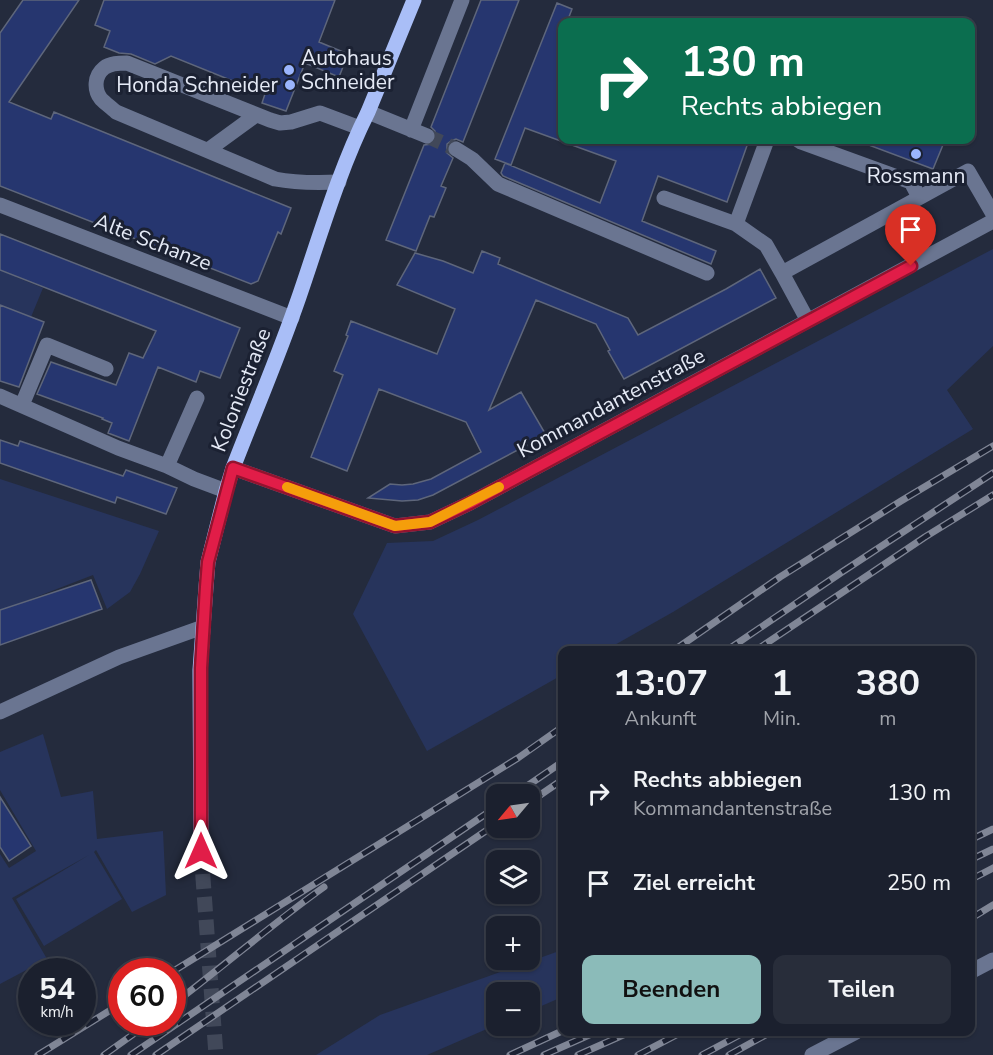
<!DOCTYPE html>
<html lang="de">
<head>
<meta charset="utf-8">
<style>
  :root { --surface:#1b202e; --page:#282d3a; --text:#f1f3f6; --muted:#a0a3aa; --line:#393e4a; --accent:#8bbbb9 }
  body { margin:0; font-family:"Nunito Sans",sans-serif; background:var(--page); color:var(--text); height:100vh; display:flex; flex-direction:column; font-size:22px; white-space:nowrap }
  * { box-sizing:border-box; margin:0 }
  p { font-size:20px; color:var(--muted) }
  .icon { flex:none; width:33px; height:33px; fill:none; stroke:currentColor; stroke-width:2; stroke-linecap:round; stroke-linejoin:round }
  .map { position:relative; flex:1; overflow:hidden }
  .drawer { position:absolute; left:558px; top:646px; width:417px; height:390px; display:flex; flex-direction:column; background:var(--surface); border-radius:12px; box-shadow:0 2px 4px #0004,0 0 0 2px var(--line) }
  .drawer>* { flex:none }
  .banner { position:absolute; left:558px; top:18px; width:417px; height:126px; border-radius:12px; box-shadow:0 2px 4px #0004,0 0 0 2px var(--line); background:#0b6e4f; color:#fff; overflow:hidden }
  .needle { width:39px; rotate:241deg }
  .fabs { position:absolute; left:486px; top:784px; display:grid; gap:12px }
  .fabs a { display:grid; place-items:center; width:54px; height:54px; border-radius:12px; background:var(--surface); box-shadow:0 2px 4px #0004,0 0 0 2px var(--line); font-size:30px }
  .speed { position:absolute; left:18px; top:958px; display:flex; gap:12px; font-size:30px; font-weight:700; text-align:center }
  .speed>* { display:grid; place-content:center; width:78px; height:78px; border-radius:50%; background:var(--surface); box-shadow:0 2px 4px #0004,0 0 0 2px var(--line); line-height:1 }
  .speed small { font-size:15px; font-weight:400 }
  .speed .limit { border:9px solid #d22; background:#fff; color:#111 }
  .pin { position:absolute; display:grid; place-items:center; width:51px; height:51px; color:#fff; margin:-62px -26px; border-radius:50% 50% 50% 0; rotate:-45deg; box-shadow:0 0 6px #0007 }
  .pin .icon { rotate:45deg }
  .me { position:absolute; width:66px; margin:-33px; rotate:0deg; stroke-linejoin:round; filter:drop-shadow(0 0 4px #0008) }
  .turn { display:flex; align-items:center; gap:21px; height:126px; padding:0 24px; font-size:27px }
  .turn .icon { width:78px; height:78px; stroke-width:2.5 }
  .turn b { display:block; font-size:42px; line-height:51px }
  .eta { display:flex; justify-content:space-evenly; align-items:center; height:102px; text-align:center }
  .eta b { font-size:36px; font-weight:700; line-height:42px }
  .primary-button { display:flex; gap:12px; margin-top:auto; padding:12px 24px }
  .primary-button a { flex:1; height:69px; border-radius:12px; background:var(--accent); color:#111; font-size:24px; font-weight:700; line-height:69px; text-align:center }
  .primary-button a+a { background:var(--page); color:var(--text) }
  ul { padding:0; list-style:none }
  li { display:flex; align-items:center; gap:18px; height:90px; padding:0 24px }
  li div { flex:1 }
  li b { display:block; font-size:22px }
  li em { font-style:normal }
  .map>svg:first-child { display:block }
  .green { fill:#27345c }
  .building { fill:#26366f; stroke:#5e667b; stroke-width:1.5 }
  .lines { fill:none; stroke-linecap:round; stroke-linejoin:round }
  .minor-tunnel { stroke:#414859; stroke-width:15; stroke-dasharray:15 8; stroke-linecap:butt }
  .major-tunnel { stroke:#414859; stroke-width:15; stroke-dasharray:15 8; stroke-linecap:butt }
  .minor { stroke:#6a7591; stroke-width:15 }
  .major { stroke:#a9bef7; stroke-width:15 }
  .rail-casing { stroke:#808696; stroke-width:7 }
  .rail { stroke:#1b2132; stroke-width:4.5; stroke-dasharray:14; stroke-linecap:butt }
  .route-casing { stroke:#92132f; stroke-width:15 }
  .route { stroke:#e11d48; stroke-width:10 }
  .slow { stroke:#f59e0b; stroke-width:10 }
  .poi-dot { fill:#9bb5fd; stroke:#1b2132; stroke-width:2 }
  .labels { text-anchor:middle; stroke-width:6; stroke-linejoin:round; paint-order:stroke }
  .poi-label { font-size:21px; fill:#e5eaf6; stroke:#1b2132; text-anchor:start }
  .street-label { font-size:21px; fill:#e5eaf6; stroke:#1b2132 }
</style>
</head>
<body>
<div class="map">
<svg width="993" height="1055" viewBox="0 0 993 1055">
  <rect width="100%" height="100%" fill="#242b3d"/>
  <path class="green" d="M993,249V346L947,390L973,429L673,612L604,651H562V675L427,751L353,614L387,543L433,541L478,520Z
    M0,270L9,274L11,270L17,272L16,277L43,288L31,317L0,305Z
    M0,479L159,531L140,574L130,592L107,609L93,575L0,611Z
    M43,734L61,797L93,791L97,839L163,831L166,895L132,912L96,850L94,852L122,899L44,946L16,899L89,855L12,898L47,959L0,984V854L9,868L36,851L0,790V752Z
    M562,950V997L530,1011V993H496V1025L427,1055H316L380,1015Z"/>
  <path class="building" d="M23,0H79L9,102L51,119L54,112L291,208L281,234L278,232L258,281L251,284L0,186V33Z
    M104,0H335L319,42L348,54L339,77L305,63L286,111L262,103L265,94L171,56L155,64L131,54L119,53L104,47L110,31L95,25Z
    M481,0H519L463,142L456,139L451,141L447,144V153L453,158L441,186L446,188L434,217L430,216L416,251L386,240L424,145L432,144L436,139L435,131L431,127Z
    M557,3L572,9L567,22H562V141L563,140H749L727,202L658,176L642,221L716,251L711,264L503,176L501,173L505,163L600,203L616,161L525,128L511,165L495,159Z
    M858,140H945L933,169L858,141Z
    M0,234L240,328L220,378L200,371L196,382L158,367L129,441L108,433L112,423L102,419L103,418L37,394L51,362L116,385L129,353L143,358L156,331L0,270Z
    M482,251L500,258L498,264L628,318L638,335L726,289L760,269L776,298L624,379L608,351L610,350L596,324L536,300L489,410L521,392L546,435L433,495L418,500L402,501L368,498L390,484L402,485L413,484L431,479L481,452L466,422L379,389L347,471L311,457L343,375L334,371L348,336L346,335L351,321L437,354L455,309L397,285L415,253L443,261L473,273Z
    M0,305L44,322L19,387L0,381Z
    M0,440L18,446L20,441L123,476L126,470L177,488L166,514L117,497L115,503L0,463Z
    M91,580L102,609L0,645V610Z
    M0,797L31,846L9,861L0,847Z"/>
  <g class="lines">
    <path class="minor-tunnel" d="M427,136L456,149"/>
    <path class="major-tunnel" d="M201,851L216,1055"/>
    <path class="minor" d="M368,112L427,136
      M411,130L462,0
      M767,140L736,224L766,245L782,273L968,171L993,214
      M798,140L801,142L911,182L919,197
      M456,149L472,159L498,184L707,273
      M208,150L256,115
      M339,182C317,183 296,183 275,179L116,112C112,108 106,104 101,99C94,90 94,76 104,68C110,63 119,63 127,63L270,120L280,123L291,122L320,113L360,128
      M664,198L736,224
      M0,205L292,318
      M782,273L808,321
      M0,396L118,448L167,466L194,479L226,491
      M22,405L47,345L106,369
      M167,466L197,398
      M233,468L395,526L430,522L470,503L993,221
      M0,712L119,657L203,627
      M970,972L993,960
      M812,1055L856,1032"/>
    <path class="major" d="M201,851L200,670L206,587L208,562L226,491L233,468C255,411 279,355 299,297C320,236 339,170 368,112L414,0"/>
    <g class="rail-casing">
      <path id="rail" d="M673,651L780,577L901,501L993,446
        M726,651L842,572L993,473
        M755,651L925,537L993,495
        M514,795L562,762
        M530,802L562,780
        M970,840L993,829
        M970,860L993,849
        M970,880L993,868
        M970,919L993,905
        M172,972L518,758L562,727
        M172,1005C224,966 272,924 324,887
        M38,1055L122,1003
        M104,1055L149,1023
        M131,1055L496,807
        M156,1055L496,824
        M510,1055L562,1031
        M544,1055L596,1032
        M578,1055L630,1032
        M638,1055L682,1032
        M702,1055L745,1032
        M729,1055L771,1032"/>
    </g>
    <use href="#rail" class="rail"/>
  </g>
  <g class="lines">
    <g class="route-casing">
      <path id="route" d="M201,851V668L206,587L208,562L233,468L395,526L430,522L470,503L911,266"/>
    </g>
    <use href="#route" class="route"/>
    <path class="slow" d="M287,487L395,526L430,522L499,487"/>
  </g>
  <g class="poi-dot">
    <circle cx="289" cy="70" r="6"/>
    <circle cx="290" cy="85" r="6"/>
    <circle cx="916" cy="154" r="6"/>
  </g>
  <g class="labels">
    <g class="poi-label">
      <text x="301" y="65">Autohaus<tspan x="301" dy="24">Schneider</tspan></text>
      <text x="278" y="92" text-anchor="end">Honda Schneider</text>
      <text x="916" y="183" text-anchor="middle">Rossmann</text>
    </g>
    <g class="street-label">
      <text transform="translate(153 242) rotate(21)" y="7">Alte Schanze</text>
      <text transform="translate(241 390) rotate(-69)" y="7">Koloniestraße</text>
      <text transform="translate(611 403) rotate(-28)" y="7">Kommandantenstraße</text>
    </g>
  </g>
</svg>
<div class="fabs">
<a><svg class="needle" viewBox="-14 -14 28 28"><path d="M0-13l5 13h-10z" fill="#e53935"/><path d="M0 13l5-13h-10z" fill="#a0a3aa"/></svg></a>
<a><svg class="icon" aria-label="layers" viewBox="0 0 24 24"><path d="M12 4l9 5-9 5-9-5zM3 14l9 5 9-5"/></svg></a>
<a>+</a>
<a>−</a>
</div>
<div class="speed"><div>54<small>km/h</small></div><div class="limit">60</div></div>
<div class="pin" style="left:911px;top:266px;background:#d93025"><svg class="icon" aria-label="arrive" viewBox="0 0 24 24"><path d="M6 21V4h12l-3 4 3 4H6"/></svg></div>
<svg class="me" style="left:201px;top:851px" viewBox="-20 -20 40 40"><path d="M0-17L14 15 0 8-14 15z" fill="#e11d48" stroke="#fff" stroke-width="4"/></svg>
<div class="banner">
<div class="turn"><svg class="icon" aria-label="right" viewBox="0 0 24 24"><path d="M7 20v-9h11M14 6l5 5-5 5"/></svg><div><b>130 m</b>Rechts abbiegen</div></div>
</div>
<section class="drawer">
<div class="eta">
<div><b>13:07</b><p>Ankunft</p></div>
<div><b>1</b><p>Min.</p></div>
<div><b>380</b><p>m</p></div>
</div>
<ul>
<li><svg class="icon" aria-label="right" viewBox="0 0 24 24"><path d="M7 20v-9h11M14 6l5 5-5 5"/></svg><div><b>Rechts abbiegen</b><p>Kommandantenstraße</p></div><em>130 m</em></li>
<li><svg class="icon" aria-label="arrive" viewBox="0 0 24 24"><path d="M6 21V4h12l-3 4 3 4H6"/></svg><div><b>Ziel erreicht</b></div><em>250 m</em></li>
</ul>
<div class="primary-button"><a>Beenden</a><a>Teilen</a></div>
</section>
</div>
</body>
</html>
